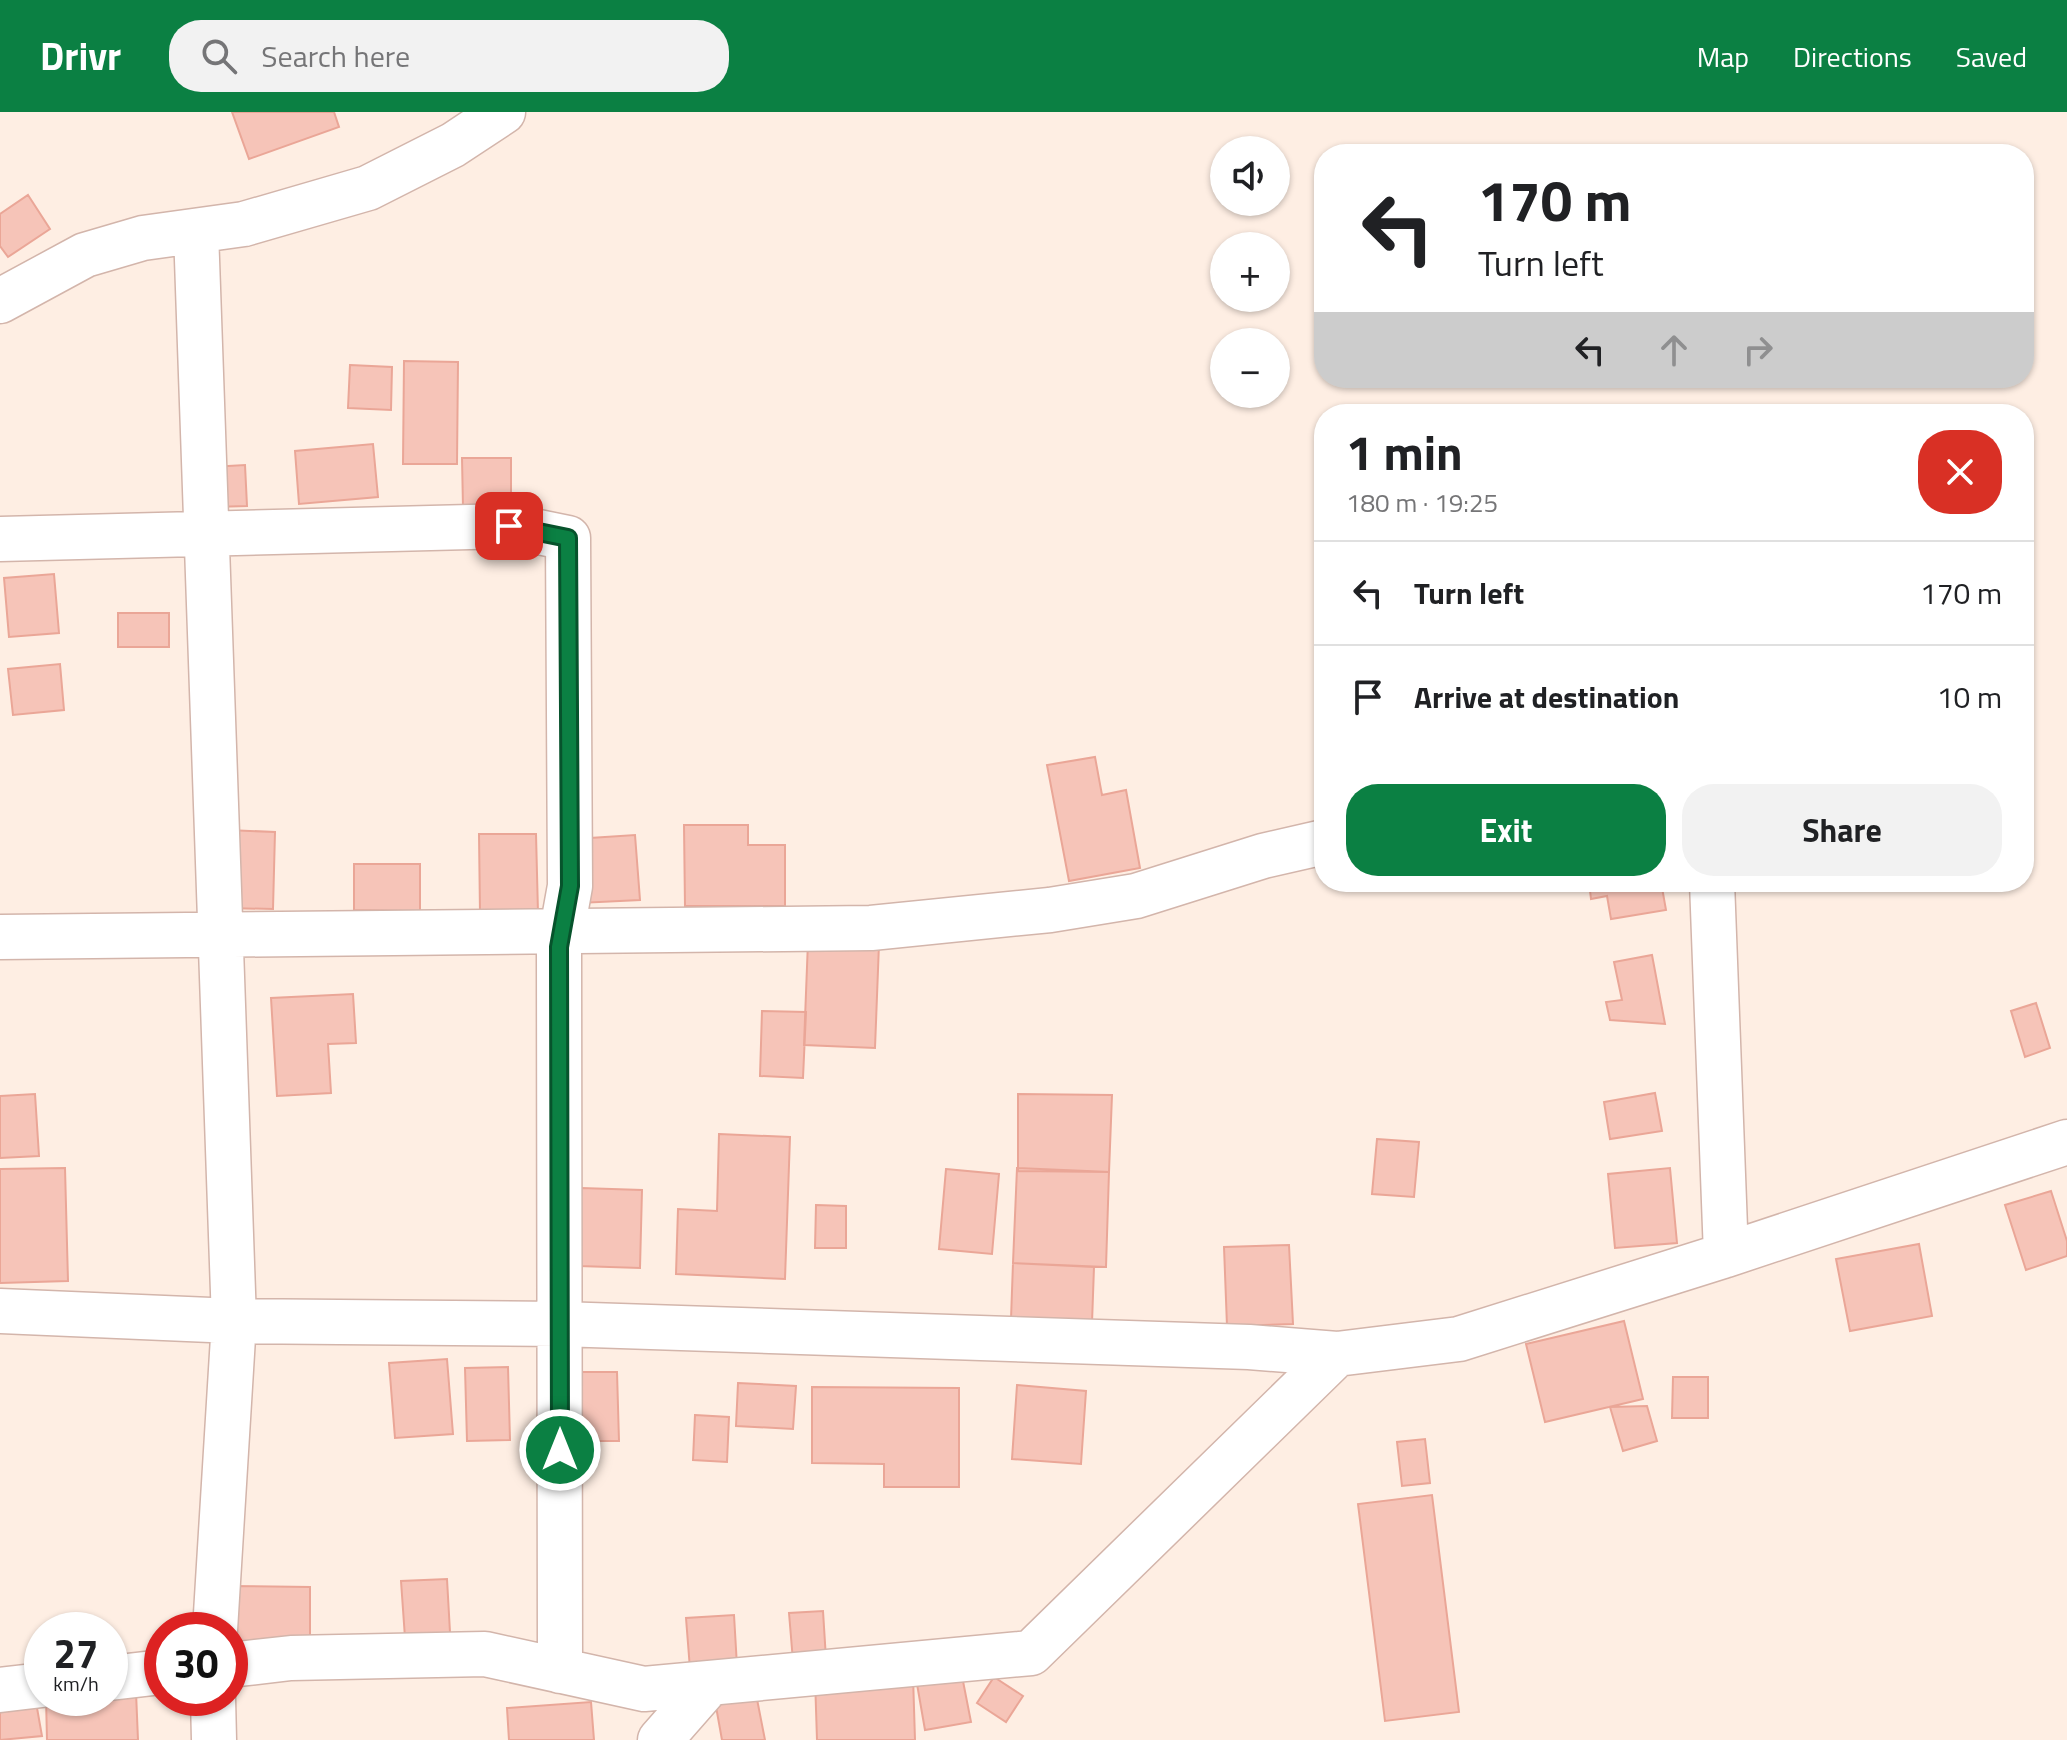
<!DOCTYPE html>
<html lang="en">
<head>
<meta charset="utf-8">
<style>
  :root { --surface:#fff; --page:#f2f2f2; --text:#202124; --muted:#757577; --line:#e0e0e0; --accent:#0b8043 }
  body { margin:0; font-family:"Titillium Web",sans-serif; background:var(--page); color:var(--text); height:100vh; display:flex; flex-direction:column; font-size:30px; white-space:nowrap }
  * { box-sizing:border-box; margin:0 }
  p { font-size:26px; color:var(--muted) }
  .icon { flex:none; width:44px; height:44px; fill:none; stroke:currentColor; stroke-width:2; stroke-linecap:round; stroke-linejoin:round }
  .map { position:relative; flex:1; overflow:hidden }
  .details { position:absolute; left:1314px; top:292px; width:720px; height:488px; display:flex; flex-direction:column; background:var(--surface); border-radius:32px; box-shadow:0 2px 6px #0004 }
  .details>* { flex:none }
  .hud { position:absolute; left:1314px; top:32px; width:720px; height:244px; border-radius:32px; box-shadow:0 2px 6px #0004; background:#fff; color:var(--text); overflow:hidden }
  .fabs { position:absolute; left:1210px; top:24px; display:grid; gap:16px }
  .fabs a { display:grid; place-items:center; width:80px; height:80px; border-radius:50%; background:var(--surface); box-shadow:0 2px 6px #0004; font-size:40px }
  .speed { position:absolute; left:24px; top:1500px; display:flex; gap:16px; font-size:40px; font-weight:700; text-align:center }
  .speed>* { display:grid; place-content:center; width:104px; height:104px; border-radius:50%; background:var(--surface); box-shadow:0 2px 6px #0004; line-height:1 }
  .speed small { font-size:20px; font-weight:400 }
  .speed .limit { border:12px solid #d22; background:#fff; color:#111 }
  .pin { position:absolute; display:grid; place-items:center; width:68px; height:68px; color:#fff; margin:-34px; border-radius:16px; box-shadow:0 4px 12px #0006 }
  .me { position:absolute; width:88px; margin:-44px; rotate:0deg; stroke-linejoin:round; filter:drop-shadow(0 0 6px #0008) }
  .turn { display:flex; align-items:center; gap:28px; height:168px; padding:0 32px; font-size:36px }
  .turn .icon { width:104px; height:104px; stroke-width:2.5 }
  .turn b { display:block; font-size:56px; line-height:68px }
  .lanes { display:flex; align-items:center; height:76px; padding:0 32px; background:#0003; justify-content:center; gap:40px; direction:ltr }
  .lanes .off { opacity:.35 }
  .round { display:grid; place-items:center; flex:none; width:84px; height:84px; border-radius:32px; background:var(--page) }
  .headline { display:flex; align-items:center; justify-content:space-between; height:136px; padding:0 32px }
  h1 { font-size:48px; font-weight:700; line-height:60px }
  .action { display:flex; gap:16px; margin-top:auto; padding:16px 32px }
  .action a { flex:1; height:92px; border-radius:32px; background:var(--accent); color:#fff; font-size:32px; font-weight:700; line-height:92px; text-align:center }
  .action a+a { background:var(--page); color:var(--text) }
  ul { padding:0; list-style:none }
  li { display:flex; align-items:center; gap:24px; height:104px; padding:0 32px; border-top:2px solid var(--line) }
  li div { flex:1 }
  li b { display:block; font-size:30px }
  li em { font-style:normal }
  header { display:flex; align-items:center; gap:48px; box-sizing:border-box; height:112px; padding:0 40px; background:var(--accent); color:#fff }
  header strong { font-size:38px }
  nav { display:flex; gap:44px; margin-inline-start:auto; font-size:28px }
  .search { width:560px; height:72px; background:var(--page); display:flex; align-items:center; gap:20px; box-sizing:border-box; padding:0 28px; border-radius:32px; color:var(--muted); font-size:30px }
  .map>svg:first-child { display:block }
  .building { fill:#f6c4b8; stroke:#eaa697; stroke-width:2 }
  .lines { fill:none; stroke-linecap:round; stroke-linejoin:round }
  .minor-casing { stroke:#d3b5ab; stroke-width:47 }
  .minor { stroke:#fff; stroke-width:44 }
  .route-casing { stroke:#07532c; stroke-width:20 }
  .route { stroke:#0b8043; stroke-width:14 }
</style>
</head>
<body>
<header>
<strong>Drivr</strong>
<div class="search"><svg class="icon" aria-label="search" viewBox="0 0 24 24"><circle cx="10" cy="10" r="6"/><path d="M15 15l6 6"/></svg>Search here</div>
<nav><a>Map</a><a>Directions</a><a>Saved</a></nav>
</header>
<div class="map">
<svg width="2067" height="1628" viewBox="0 0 2067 1628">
  <rect width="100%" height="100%" fill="#feeee3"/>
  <path class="building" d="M232,0H334L339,15L249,47Z
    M28,83L50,117L8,145L0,134V102Z
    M404,249L458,250L457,352H403Z
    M350,253L392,255L391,298L348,296Z
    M373,332L378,385L299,392L295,339Z
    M462,346H511V395H463Z
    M245,353L247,394L213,395L211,355Z
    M54,462L59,521L9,525L4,466Z
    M118,501H169V535H118Z
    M60,552L64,598L13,603L8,557Z
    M1095,645L1102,683L1126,678L1140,756L1069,769L1047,653Z
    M684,713H748V733H785V794H685Z
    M227,718L275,720L273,797L225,796Z
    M479,722H536L538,801H480Z
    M635,723L640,788L579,791L575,727Z
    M354,752H420V799L354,798Z
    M1589,770H1661L1666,798L1611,807L1607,784L1591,787Z
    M808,829L879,832L875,936L804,933Z
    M1652,843L1665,912L1610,908L1606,890L1622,888L1614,850Z
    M353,882L356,931L328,932L331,981L277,984L271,886Z
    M2036,891L2050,936L2025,945L2011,899Z
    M762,899L806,900L803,966L760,964Z
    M1655,981L1662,1019L1610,1027L1604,990Z
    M35,982L39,1044L0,1046V984Z
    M1018,982L1112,983L1109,1060L1018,1059Z
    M719,1022L790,1025L785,1167L676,1162L678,1097L717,1099Z
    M1377,1027L1419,1030L1414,1085L1372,1082Z
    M65,1056L68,1169L0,1171V1057Z
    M1017,1056L1109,1060L1106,1155L1013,1151Z
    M1670,1056L1677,1131L1615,1136L1608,1062Z
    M946,1057L999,1062L992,1142L939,1137Z
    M581,1076L642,1078L640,1156L579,1154Z
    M2051,1079L2067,1129V1144L2026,1158L2005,1093Z
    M816,1093L846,1094V1136H815Z
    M1919,1132L1932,1204L1850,1219L1836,1147Z
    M1289,1133L1293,1212L1227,1214L1224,1135Z
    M1013,1151L1094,1155L1092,1211L1011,1207Z
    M1624,1209L1643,1287L1545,1310L1526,1232Z
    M447,1247L453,1322L395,1326L389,1251Z
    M508,1255L510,1328L467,1329L465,1256Z
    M566,1260H617L619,1329H568Z
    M1673,1265H1708V1306H1672Z
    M738,1271L796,1274L793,1317L736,1314Z
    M1017,1273L1086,1279L1081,1352L1012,1347Z
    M812,1275L959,1276V1375H884V1352L812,1351Z
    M1647,1294L1657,1329L1623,1339L1610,1295Z
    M695,1303L729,1305L727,1350L693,1348Z
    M1425,1327L1430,1371L1402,1374L1397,1330Z
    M1432,1383L1459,1600L1385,1609L1358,1392Z
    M447,1467L451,1538L406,1540L401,1469Z
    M229,1474L310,1475V1531L230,1530Z
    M823,1499L826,1547L793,1549L789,1501Z
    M734,1503L737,1554L690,1557L686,1506Z
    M913,1564L915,1628H817L815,1566Z
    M962,1564L971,1610L925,1618L917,1572Z
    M994,1565L1023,1584L1006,1610L977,1591Z
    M34,1579L42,1624L0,1628V1585Z
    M136,1580L138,1628H47L46,1586H110Z
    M756,1582L765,1628H722L715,1589Z
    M591,1590L594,1628H509L507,1596Z"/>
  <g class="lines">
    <g class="minor-casing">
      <path id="minor" d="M196,119L234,1209L215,1518
        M0,189L85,143L143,126L244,112L368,76L453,33L503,0
        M0,427L509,414L568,426L570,774L559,835L560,1559
        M1712,770L1726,1143
        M0,825L871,816L1050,798L1136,784L1263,744L1324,730
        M0,1199L234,1209L560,1212L1249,1235L1337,1242L1459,1227L1726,1143L2067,1030
        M230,1553L291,1546L485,1542L644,1577L1031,1541L1337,1242
        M110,1566L162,1560
        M0,1578L42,1573
        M213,1586L214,1628
        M660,1628L710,1571"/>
    </g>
    <use href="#minor" class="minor"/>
  </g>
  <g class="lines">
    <g class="route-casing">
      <path id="route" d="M509,414L568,426L570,774L559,835L560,1338"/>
    </g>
    <use href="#route" class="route"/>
  </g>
</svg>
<div class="fabs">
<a><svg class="icon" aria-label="sound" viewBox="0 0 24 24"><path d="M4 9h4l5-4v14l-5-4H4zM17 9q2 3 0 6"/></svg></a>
<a>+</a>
<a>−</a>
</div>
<div class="speed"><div>27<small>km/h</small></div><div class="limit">30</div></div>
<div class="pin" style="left:509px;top:414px;background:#d93025"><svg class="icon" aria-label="arrive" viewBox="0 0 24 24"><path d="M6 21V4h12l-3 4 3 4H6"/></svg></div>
<svg class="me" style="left:560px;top:1338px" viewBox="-20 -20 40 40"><circle r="17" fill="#0b8043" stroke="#fff" stroke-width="3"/><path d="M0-11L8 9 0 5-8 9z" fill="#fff"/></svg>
<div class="hud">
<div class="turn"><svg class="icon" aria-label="left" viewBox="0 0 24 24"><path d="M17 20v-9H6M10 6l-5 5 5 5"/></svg><div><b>170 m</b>Turn left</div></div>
<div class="lanes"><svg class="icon" aria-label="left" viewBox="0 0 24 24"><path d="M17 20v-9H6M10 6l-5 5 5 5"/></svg><svg class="icon off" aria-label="ahead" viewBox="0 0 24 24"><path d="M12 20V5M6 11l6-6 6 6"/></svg><svg class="icon off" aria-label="right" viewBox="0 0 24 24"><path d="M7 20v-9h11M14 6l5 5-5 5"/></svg></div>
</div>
<section class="details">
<div class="headline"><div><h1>1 min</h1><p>180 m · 19:25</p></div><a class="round" style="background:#d93025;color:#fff"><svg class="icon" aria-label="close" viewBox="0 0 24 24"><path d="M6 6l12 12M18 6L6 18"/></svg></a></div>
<ul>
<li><svg class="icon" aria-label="left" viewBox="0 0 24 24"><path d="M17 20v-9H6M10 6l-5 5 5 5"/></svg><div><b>Turn left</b></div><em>170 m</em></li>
<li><svg class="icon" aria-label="arrive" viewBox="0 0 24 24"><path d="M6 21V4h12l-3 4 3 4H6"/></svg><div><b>Arrive at destination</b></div><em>10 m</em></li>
</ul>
<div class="action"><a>Exit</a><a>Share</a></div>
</section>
</div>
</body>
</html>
